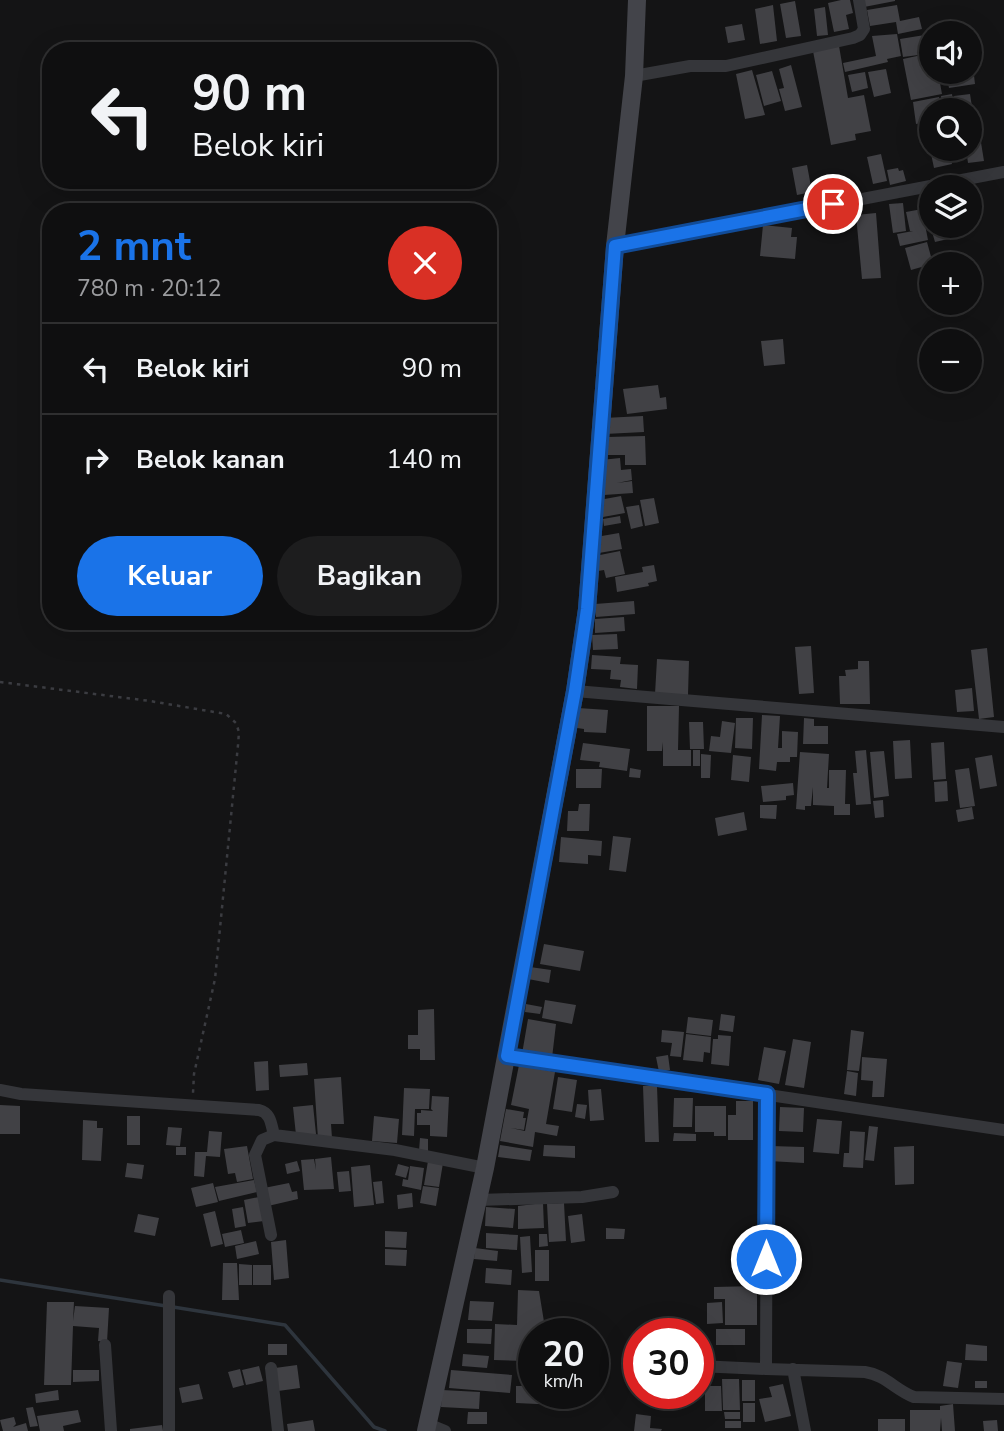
<!DOCTYPE html>
<html lang="id">
<head>
<meta charset="utf-8">
<style>
  :root { --surface:#0f0f10; --page:#1d1d1e; --text:#f1f3f6; --muted:#9b9c9f; --line:#2f2f30; --accent:#1a73e8 }
  body { margin:0; font-family:"Nunito Sans",sans-serif; background:var(--page); color:var(--text); height:100vh; display:flex; flex-direction:column; font-size:26px; white-space:nowrap }
  * { box-sizing:border-box; margin:0 }
  p { font-size:23px; color:var(--muted) }
  .icon { flex:none; width:38px; height:38px; fill:none; stroke:currentColor; stroke-width:2; stroke-linecap:round; stroke-linejoin:round }
  .map { position:relative; flex:1; overflow:hidden }
  .panel { position:absolute; left:42px; top:203px; width:455px; height:427px; display:flex; flex-direction:column; background:var(--surface); border-radius:28px; box-shadow:0 7px 28px #0002,0 0 0 2px var(--line) }
  .panel>* { flex:none }
  .hud { position:absolute; left:42px; top:42px; width:455px; height:147px; border-radius:28px; box-shadow:0 7px 28px #0002,0 0 0 2px var(--line); background:#0f0f10; color:var(--text); overflow:hidden }
  .controls { position:absolute; left:919px; top:21px; display:grid; gap:14px }
  .controls a { display:grid; place-items:center; width:63px; height:63px; border-radius:50%; background:var(--surface); box-shadow:0 7px 28px #0002,0 0 0 2px var(--line); font-size:35px }
  .speed { position:absolute; left:518px; top:1318px; display:flex; gap:14px; font-size:35px; font-weight:700; text-align:center }
  .speed>* { display:grid; place-content:center; width:91px; height:91px; border-radius:50%; background:var(--surface); box-shadow:0 7px 28px #0002,0 0 0 2px var(--line); line-height:1 }
  .speed small { font-size:18px; font-weight:400 }
  .speed .limit { border:10px solid #d22; background:#fff; color:#111 }
  .pin { position:absolute; display:grid; place-items:center; width:60px; height:60px; color:#fff; margin:-30px; border:4px solid #fff; border-radius:50%; box-shadow:0 2px 7px #0007 }
  .me { position:absolute; width:77px; margin:-38px; rotate:0deg; stroke-linejoin:round; filter:drop-shadow(0 0 5px #0008) }
  .turn { display:flex; align-items:center; gap:24px; height:147px; padding:0 35px; font-size:32px }
  .turn .icon { width:91px; height:91px; stroke-width:2.5 }
  .turn b { display:block; font-size:49px; line-height:60px }
  .round { display:grid; place-items:center; flex:none; width:74px; height:74px; border-radius:37px; background:var(--page) }
  .headline { display:flex; align-items:center; justify-content:space-between; height:119px; padding:0 35px }
  h1 { font-size:42px; font-weight:700; line-height:52px; color:var(--accent) }
  .cta { display:flex; gap:14px; margin-top:auto; padding:14px 35px }
  .cta a { flex:1; height:80px; border-radius:42px; background:var(--accent); color:#fff; font-size:28px; font-weight:700; line-height:80px; text-align:center }
  .cta a+a { background:var(--page); color:var(--text) }
  ul { padding:0; list-style:none }
  li { display:flex; align-items:center; gap:21px; height:91px; padding:0 35px; border-top:2px solid var(--line) }
  li div { flex:1 }
  li b { display:block; font-size:26px }
  li em { font-style:normal }
  .map>svg:first-child { display:block }
  .lines { fill:none; stroke-linecap:round; stroke-linejoin:round }
  .stream { stroke:#2e353d; stroke-width:3.5 }
  .building { fill:#414145 }
  .path { stroke:#3b3c41; stroke-width:2.5; stroke-dasharray:3.5 5; stroke-linecap:butt }
  .street { stroke:#35363a; stroke-width:12 }
  .secondary { stroke:#43444a; stroke-width:18 }
  .route-casing { stroke:#114b97; stroke-width:18 }
  .route { stroke:#1a73e8; stroke-width:12 }
</style>
</head>
<body>
<div class="map">
<svg width="1004" height="1431" viewBox="0 0 1004 1431">
  <rect width="100%" height="100%" fill="#141415"/>
  <g class="lines">
    <path class="stream" d="M0,1280L166,1306
      M173,1307L285,1325L374,1427L385,1431"/>
  </g>
  <path class="building" d="M841,0H850L853,13L846,15L849,29L834,32L828,3Z
    M863,0H895V1L864,7Z
    M795,1L801,36L786,38L780,4Z
    M773,5L777,41L760,44L755,9Z
    M897,5L900,21L919,17L922,29L898,34L896,22L870,26L867,10Z
    M825,7L828,35L817,36L814,9Z
    M742,24L745,40L728,43L725,27Z
    M966,28L967,33H942V32Z
    M897,34L901,56L887,59L888,62L845,72L843,63L876,56L872,36Z
    M931,34V72H938L942,94L911,100L903,59L926,54L903,57L900,39Z
    M839,46L848,98L864,95L871,131L855,134L856,140L831,145L813,51Z
    M791,65L802,107L785,111L779,89L784,88L779,69Z
    M973,67L975,84L949,88L946,72H970V68Z
    M886,69L891,93L874,97L868,72Z
    M752,70L765,115L745,119L736,74Z
    M772,71L781,101L764,106L756,75Z
    M865,72L868,88L852,92L848,75Z
    M952,94L954,110H943L941,96Z
    M970,94L974,120H970V110H956L954,96Z
    M939,97L941,110H931V121L916,124L913,102Z
    M978,124L984,161L968,163L966,149H970V125Z
    M930,149H949L952,164L934,168Z
    M881,154L887,181L873,184L867,157Z
    M807,165L812,192L797,195L792,168Z
    M898,168L899,171L903,170L906,181L890,185L887,170Z
    M903,203L906,231L893,233L889,204Z
    M922,209L928,240L900,246L897,234L913,231H910L906,212Z
    M931,210V226H945L948,239L935,242L926,211Z
    M876,213L881,278L862,279L856,215Z
    M763,225L792,228L791,237H797L795,259L760,256Z
    M927,242L933,264H931V274L927,275L925,266L911,270L905,248Z
    M783,339L785,364L764,366L761,341Z
    M658,385L660,398L666,397L667,409L627,414L623,389Z
    M643,416L644,432L605,434L604,418Z
    M645,436L646,465H625V455H607V437Z
    M620,458L621,470L631,469L632,480L617,483L632,481L633,493L604,495L601,460Z
    M621,496L625,513L603,517L599,500Z
    M654,498L659,523L645,526L640,500Z
    M639,505L643,526L631,529L626,507Z
    M620,516L621,523L604,526L603,519Z
    M619,533L622,549L599,553L596,537Z
    M620,551L625,574L606,578L604,570L598,571L595,556Z
    M654,565L657,581L648,583L649,586L617,592L615,577L643,572L642,567Z
    M634,601L635,614L596,617L595,604Z
    M624,617L625,631L595,633V619Z
    M617,634L618,649L593,650L592,635Z
    M811,646L814,693L799,694L795,647Z
    M987,648L994,717L979,719L971,650Z
    M592,655L621,657L620,664L638,665L637,689L620,687L621,680L610,679L611,670L591,669Z
    M657,659L689,661L688,695L655,694Z
    M858,661H869L870,704H840L839,676H846L845,670L858,669Z
    M972,688L974,711L957,712L955,690Z
    M647,706H679L678,750H691V766H663V742L662,751H647Z
    M578,708L608,710L606,733L584,732V729L577,728Z
    M762,715L780,716L778,748H782V731L798,732L797,757H790V762H777L776,771L759,769Z
    M736,718H753L752,749L735,748Z
    M804,718L814,719V726H828V744H803Z
    M722,721L735,723L731,753L709,751L711,736L720,737Z
    M689,722H703L704,749H690Z
    M910,740L912,778L895,779L893,741Z
    M944,742L946,779L933,780L931,743Z
    M583,743L630,749L627,771L599,767L600,762L580,760Z
    M693,750H700V766H693Z
    M866,750L871,804L856,805L853,773H857L855,751Z
    M884,751L889,796L874,798L870,752Z
    M800,752L829,754L827,788H829V770H846L845,804H850V815H834V806L813,805V787L811,806H805V810L796,809Z
    M701,754L711,755L710,778H701Z
    M733,755L751,757L749,782L731,780Z
    M992,755L997,786L980,789L975,758Z
    M630,768L641,770L640,778L629,777Z
    M969,768L975,806L960,808L955,770Z
    M576,769H602L601,788H576Z
    M947,781L948,801L935,802L934,782Z
    M793,783L794,795L786,796V800L763,802L761,786Z
    M883,800L884,817L875,818L873,801Z
    M579,804H590L589,831H567L568,811H578Z
    M760,805H777L776,819L760,818Z
    M972,807L974,819L958,822L956,810Z
    M744,812L747,830L718,836L715,818Z
    M613,836L631,838L626,872L609,870Z
    M561,837L602,841L601,856L588,855V864L559,862Z
    M544,944L584,951L580,971L540,964Z
    M530,967L551,970L549,983L528,979Z
    M545,1000L576,1005L572,1024L542,1018Z
    M526,1004L542,1007L540,1014L525,1012Z
    M434,1009L435,1060H420V1049H408V1035H418V1010Z
    M721,1014L735,1016L733,1032L719,1030Z
    M688,1017L713,1020L711,1036L686,1033Z
    M528,1019L556,1024L552,1058L522,1054Z
    M662,1030L684,1032L681,1057L670,1056L672,1043L661,1042Z
    M851,1030L864,1032L859,1071L847,1070Z
    M686,1034L711,1037L710,1053L704,1052L703,1062L683,1060Z
    M718,1035L731,1036L729,1066L711,1064L713,1039H718Z
    M793,1039L811,1042L804,1088L785,1085Z
    M764,1047L786,1051L779,1084L758,1080Z
    M668,1055L670,1070L659,1072L656,1057Z
    M862,1057L887,1059L884,1097H872L873,1081L861,1080Z
    M268,1061L269,1090L256,1091L254,1062Z
    M307,1063L308,1075L280,1077L279,1065Z
    M519,1065L555,1072L546,1124L559,1126L557,1136L535,1132L533,1147L500,1141L506,1109L524,1112L523,1118H526L524,1130L511,1128L525,1131L529,1109L511,1105Z
    M847,1071L858,1073L856,1096L844,1094Z
    M341,1077L344,1124H331L332,1138L318,1139L314,1079Z
    M558,1077L577,1080L572,1112L553,1109Z
    M643,1086H657L659,1142H645Z
    M404,1088L430,1089L429,1109H415L414,1136L402,1135Z
    M601,1089L604,1120L590,1121L588,1090Z
    M432,1096L449,1097L447,1137L430,1136V1125H417V1113H421V1110L433,1111L431,1109Z
    M674,1098H693L692,1127H673Z
    M736,1101H753V1140H728V1115H736Z
    M577,1104L587,1105L585,1119L575,1117Z
    M0,1105L20,1106V1134H0Z
    M313,1105L316,1134L296,1135L293,1107Z
    M695,1106H726V1136H714V1132H695Z
    M780,1107L804,1108L803,1132L779,1131Z
    M127,1116H140V1145H127Z
    M374,1116L399,1119L397,1143L372,1141Z
    M817,1119L842,1121L839,1154L813,1152Z
    M83,1120L97,1121V1128H103L101,1161L82,1160Z
    M869,1126L878,1127L874,1161L865,1160Z
    M168,1127L182,1128L180,1146L166,1145Z
    M209,1131L222,1132L220,1157L206,1156L204,1177L194,1176L195,1152H207Z
    M850,1131L865,1132L863,1168L843,1167L844,1153H849Z
    M674,1133L696,1134V1141H673Z
    M420,1138L428,1139V1151H419Z
    M500,1145L532,1150L530,1161L498,1157Z
    M544,1145L575,1146V1158L543,1156Z
    M247,1146L253,1179L237,1182L235,1173L228,1174L224,1149Z
    M770,1146L804,1147V1163L769,1161Z
    M914,1146V1184L895,1185L894,1147Z
    M176,1147H186V1155H176Z
    M331,1157L334,1189L304,1190L301,1160L314,1159L316,1170L315,1159Z
    M297,1161L300,1171L287,1174L285,1164Z
    M428,1161L443,1163L439,1187L424,1185Z
    M127,1163L144,1165L142,1179L125,1177Z
    M398,1164L409,1167L406,1178L395,1175Z
    M370,1165L374,1205L354,1207L351,1167Z
    M410,1166L424,1168L421,1190L402,1186L403,1179L408,1180Z
    M349,1171L351,1191L339,1192L337,1172Z
    M254,1180L257,1192L219,1201L215,1187Z
    M382,1181L384,1203L376,1204L373,1182Z
    M213,1183L218,1202L196,1207L191,1188Z
    M289,1183L292,1192L297,1191L298,1199L268,1206L264,1188Z
    M423,1186L439,1188L436,1206L420,1203Z
    M412,1193L413,1207L398,1209L397,1195Z
    M259,1197L264,1221L248,1223L244,1200Z
    M543,1203L544,1228L518,1229V1206Z
    M564,1203L566,1241L549,1242L547,1204Z
    M243,1207L246,1226L235,1228L232,1209Z
    M486,1207L515,1209L513,1228L485,1226Z
    M215,1211L223,1244L211,1247L203,1214Z
    M138,1214L159,1218L155,1236L134,1232Z
    M582,1214L585,1241L571,1243L568,1216Z
    M606,1228L625,1229L624,1239H606Z
    M241,1230L244,1243L225,1247L222,1234Z
    M385,1231L407,1232L406,1248L385,1247Z
    M486,1233L518,1235L517,1250L486,1248Z
    M539,1234H547L548,1246L539,1247Z
    M530,1236L532,1272L522,1273L520,1237Z
    M286,1240L289,1278L274,1280L271,1242Z
    M256,1241L259,1254L237,1259L235,1246Z
    M475,1248L498,1251L497,1261L474,1259Z
    M385,1249L407,1250L406,1266L385,1265Z
    M535,1250H549V1281H535Z
    M223,1263H237L239,1300H222Z
    M239,1264L252,1265V1285H239Z
    M253,1265H271V1285H253Z
    M486,1268L512,1270L511,1285L485,1283Z
    M757,1286V1325H725V1299H714V1287Z
    M518,1290L539,1291L546,1334H534V1379L523,1378L524,1361L494,1360L495,1324L517,1325Z
    M470,1301L494,1302L492,1321L468,1320Z
    M47,1302H74L73,1321L75,1306L109,1308L107,1342L98,1341L99,1328L73,1326L71,1385H44Z
    M722,1302L723,1323L707,1324V1303Z
    M467,1329H492L491,1344L467,1343Z
    M716,1329H745V1345H716Z
    M268,1344H287V1355H268Z
    M966,1344L987,1346V1361L965,1360Z
    M463,1354L489,1356L487,1368L462,1366Z
    M947,1361L962,1363L958,1388L943,1386Z
    M297,1365L300,1388L278,1391L275,1368Z
    M259,1366L263,1381L246,1385L242,1370Z
    M240,1369L244,1385L233,1388L228,1372Z
    M73,1370H99V1381L73,1382Z
    M451,1370L512,1375L510,1393L449,1388Z
    M722,1379H739L740,1410H723Z
    M742,1380H755V1401H742Z
    M975,1381H987V1388H975Z
    M199,1384L203,1399L182,1403L179,1388Z
    M783,1384L791,1416L765,1422L759,1399L772,1397L769,1387Z
    M516,1386H534V1393H556L558,1405L516,1403Z
    M705,1386H721L722,1411H705Z
    M58,1390L59,1400L36,1403L35,1394Z
    M442,1390L480,1392L479,1409L441,1407Z
    M743,1403H755V1422H743Z
    M953,1404L955,1431H942L941,1418L940,1431H910V1410H940V1406Z
    M33,1407L38,1426L30,1427L26,1408Z
    M78,1410L81,1422L63,1426L64,1431H40L37,1416Z
    M468,1412H487V1424H467Z
    M724,1412H740V1419H725Z
    M636,1414L651,1416L650,1428L662,1429L661,1431H634Z
    M14,1417L16,1424L13,1427L26,1423L28,1431H3L0,1420Z
    M878,1419H905V1431H878Z
    M313,1420L315,1431H288L287,1424Z
    M997,1420L998,1431H984L983,1421Z
    M725,1421H741V1428H725Z
    M162,1425L163,1431H130V1429Z"/>
  <g class="lines">
    <path class="path" d="M0,682L150,701L226,714L236,723L239,732L238,745L215,979L194,1074L193,1093"/>
    <path class="street" d="M634,76L690,66H726L853,38L860,35L864,29L859,0
      M615,246L1004,172
      M575,691L1004,727
      M507,1056L1004,1130
      M0,1090L21,1094L259,1110C271,1113 271,1124 274,1135L395,1150L485,1168
      M767,1094L766,1369L865,1372C886,1375 895,1390 914,1397L1004,1399
      M478,1200L582,1197L613,1192
      M271,1235L255,1155L262,1140L274,1135
      M105,1345L111,1431
      M698,1366L766,1369
      M271,1368L278,1431
      M793,1369L805,1431
      M428,1424L445,1431
      M169,1431V1296"/>
    <path class="secondary" d="M426,1431L485,1168L575,691L587,609L615,246L634,76L637,0"/>
  </g>
  <g class="lines">
    <g class="route-casing">
      <path id="route" d="M766,1259L767,1094L507,1056L575,691L587,609L615,246L833,204"/>
    </g>
    <use href="#route" class="route"/>
  </g>
</svg>
<div class="controls">
<a><svg class="icon" aria-label="sound" viewBox="0 0 24 24"><path d="M4 9h4l5-4v14l-5-4H4zM17 9q2 3 0 6"/></svg></a>
<a><svg class="icon" aria-label="search" viewBox="0 0 24 24"><circle cx="10" cy="10" r="6"/><path d="M15 15l6 6"/></svg></a>
<a><svg class="icon" aria-label="layers" viewBox="0 0 24 24"><path d="M12 4l9 5-9 5-9-5zM3 14l9 5 9-5"/></svg></a>
<a>+</a>
<a>−</a>
</div>
<div class="speed"><div>20<small>km/h</small></div><div class="limit">30</div></div>
<div class="pin" style="left:833px;top:204px;background:#d93025"><svg class="icon" aria-label="arrive" viewBox="0 0 24 24"><path d="M6 21V4h12l-3 4 3 4H6"/></svg></div>
<svg class="me" style="left:766px;top:1259px" viewBox="-20 -20 40 40"><circle r="17" fill="#1a73e8" stroke="#fff" stroke-width="3"/><path d="M0-11L8 9 0 5-8 9z" fill="#fff"/></svg>
<div class="hud">
<div class="turn"><svg class="icon" aria-label="left" viewBox="0 0 24 24"><path d="M17 20v-9H6M10 6l-5 5 5 5"/></svg><div><b>90 m</b>Belok kiri</div></div>
</div>
<section class="panel">
<div class="headline"><div><h1>2 mnt</h1><p>780 m · 20:12</p></div><a class="round" style="background:#d93025;color:#fff"><svg class="icon" aria-label="close" viewBox="0 0 24 24"><path d="M6 6l12 12M18 6L6 18"/></svg></a></div>
<ul>
<li><svg class="icon" aria-label="left" viewBox="0 0 24 24"><path d="M17 20v-9H6M10 6l-5 5 5 5"/></svg><div><b>Belok kiri</b></div><em>90 m</em></li>
<li><svg class="icon" aria-label="right" viewBox="0 0 24 24"><path d="M7 20v-9h11M14 6l5 5-5 5"/></svg><div><b>Belok kanan</b></div><em>140 m</em></li>
</ul>
<div class="cta"><a>Keluar</a><a>Bagikan</a></div>
</section>
</div>
</body>
</html>
